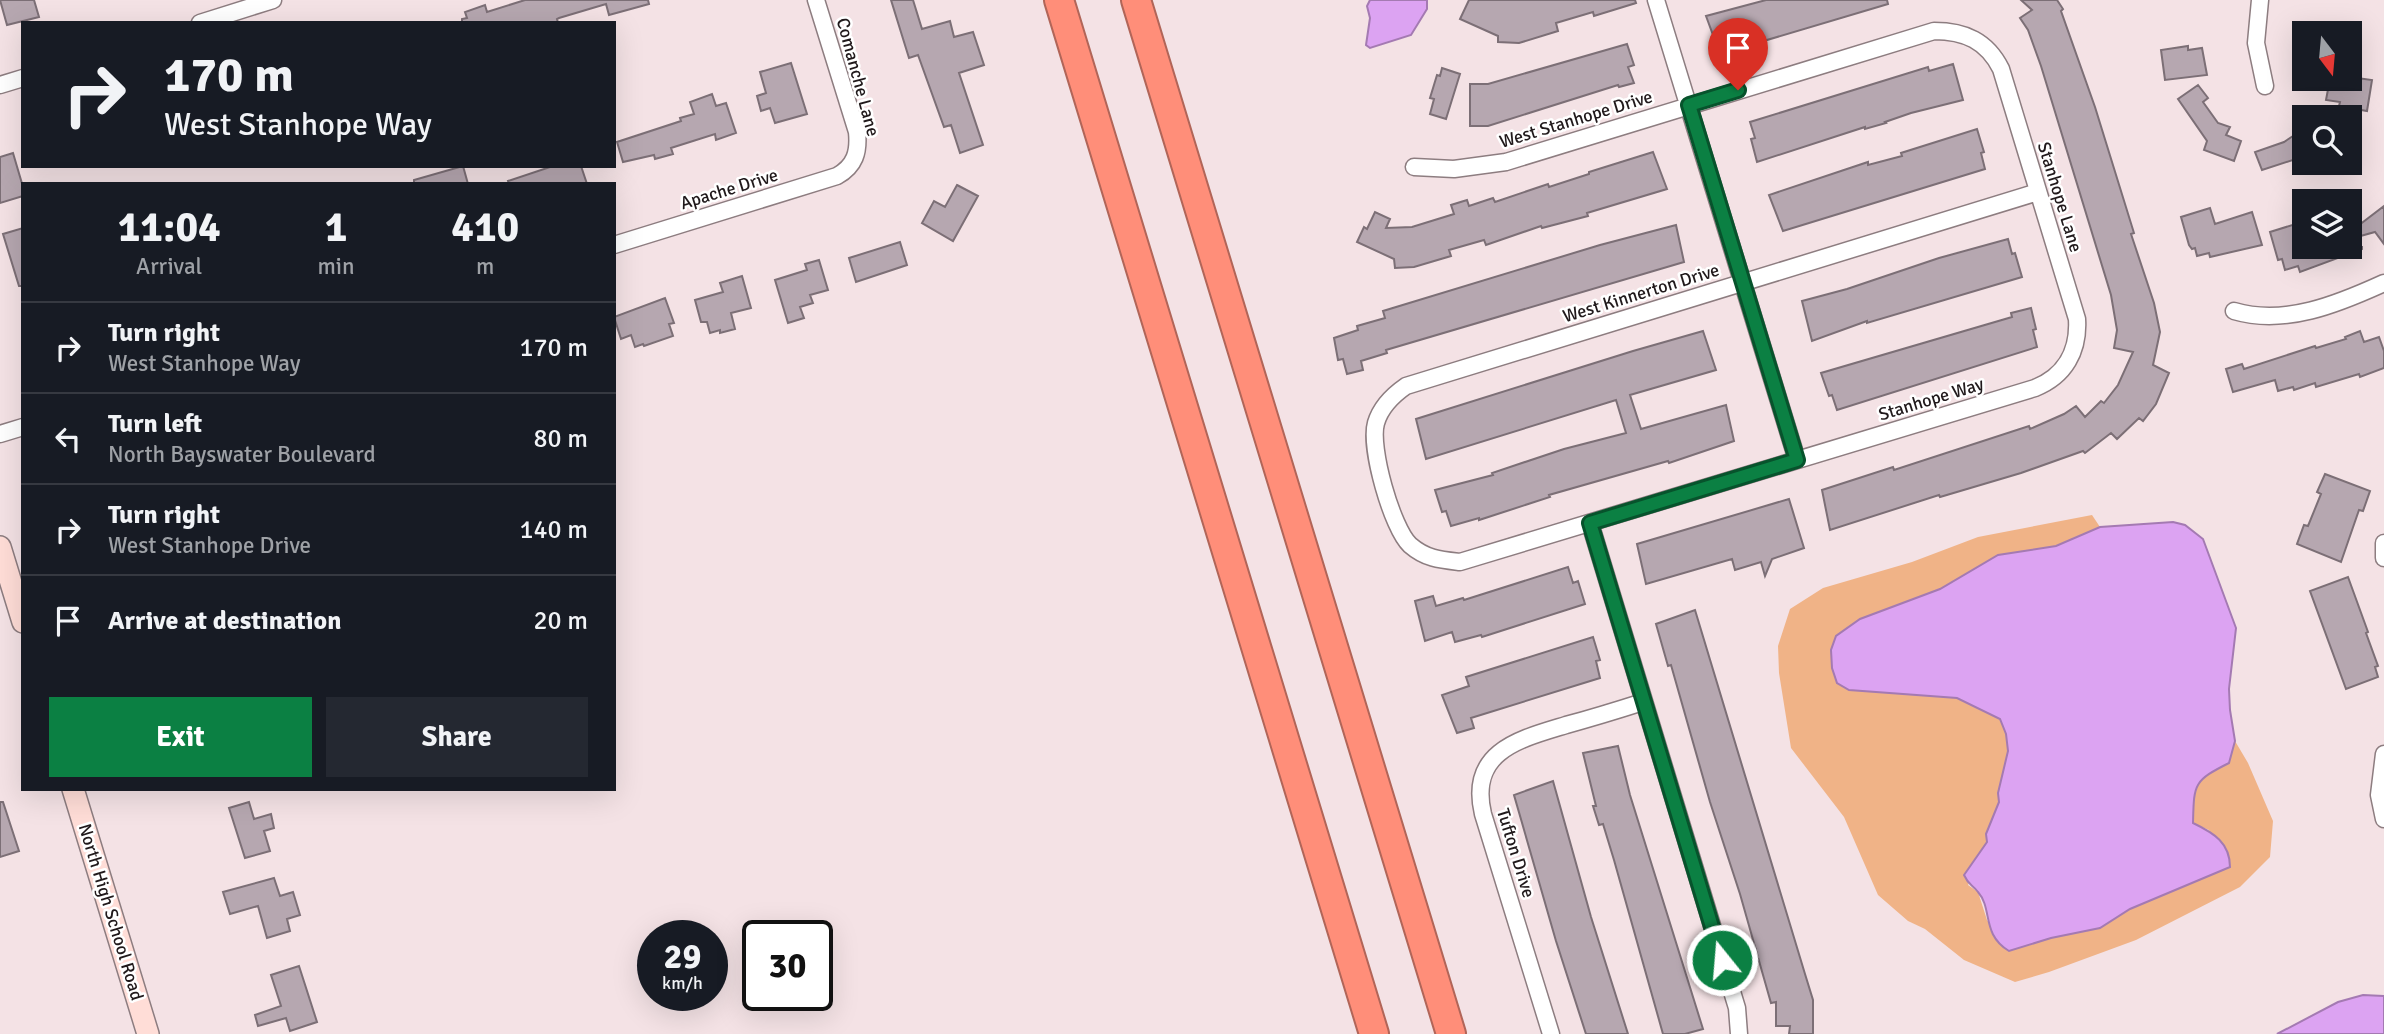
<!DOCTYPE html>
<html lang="en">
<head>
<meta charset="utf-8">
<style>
  :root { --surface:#171b24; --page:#242831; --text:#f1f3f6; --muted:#9ea1a6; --line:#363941; --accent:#0b8043 }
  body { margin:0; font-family:Signika,sans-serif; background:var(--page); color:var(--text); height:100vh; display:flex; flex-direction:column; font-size:26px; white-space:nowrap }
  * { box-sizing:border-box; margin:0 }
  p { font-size:23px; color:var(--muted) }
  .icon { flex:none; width:38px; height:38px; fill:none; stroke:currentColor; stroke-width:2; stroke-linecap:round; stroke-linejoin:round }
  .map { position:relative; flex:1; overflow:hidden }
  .panel { position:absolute; left:21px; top:182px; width:595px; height:609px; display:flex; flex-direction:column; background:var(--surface); border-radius:0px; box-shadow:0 7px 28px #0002 }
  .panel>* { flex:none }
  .banner { position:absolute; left:21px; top:21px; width:595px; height:147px; border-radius:0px; box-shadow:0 7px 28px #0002; background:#171b24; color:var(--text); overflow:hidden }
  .needle { width:46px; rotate:164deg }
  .tools { position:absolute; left:2292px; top:21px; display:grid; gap:14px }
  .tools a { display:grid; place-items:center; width:70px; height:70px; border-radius:0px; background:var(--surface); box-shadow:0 7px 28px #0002; font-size:35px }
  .speed { position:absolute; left:637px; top:920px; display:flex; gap:14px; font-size:35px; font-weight:700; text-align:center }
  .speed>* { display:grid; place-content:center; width:91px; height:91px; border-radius:50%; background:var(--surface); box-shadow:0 7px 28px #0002; line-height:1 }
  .speed small { font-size:18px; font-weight:400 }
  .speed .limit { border:4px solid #111; border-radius:10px; background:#fff; color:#111 }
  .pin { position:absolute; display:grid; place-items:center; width:60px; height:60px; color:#fff; margin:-72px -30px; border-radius:50% 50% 50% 0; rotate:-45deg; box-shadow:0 0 7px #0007 }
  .pin .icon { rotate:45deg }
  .me { position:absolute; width:77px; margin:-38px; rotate:343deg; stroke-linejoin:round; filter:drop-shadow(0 0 5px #0008) }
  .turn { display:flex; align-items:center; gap:24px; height:147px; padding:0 28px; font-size:32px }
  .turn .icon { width:91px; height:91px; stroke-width:2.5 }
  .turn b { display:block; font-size:49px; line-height:60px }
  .eta { display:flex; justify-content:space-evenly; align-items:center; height:119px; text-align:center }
  .eta b { font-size:42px; font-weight:800; line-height:49px }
  .action { display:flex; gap:14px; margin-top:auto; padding:14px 28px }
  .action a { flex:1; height:80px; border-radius:0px; background:var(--accent); color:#fff; font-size:28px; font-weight:800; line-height:80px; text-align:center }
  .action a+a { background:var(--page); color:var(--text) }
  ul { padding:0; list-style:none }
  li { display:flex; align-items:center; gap:21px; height:91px; padding:0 28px; border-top:2px solid var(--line) }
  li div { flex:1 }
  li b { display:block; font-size:26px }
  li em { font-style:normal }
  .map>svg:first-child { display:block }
  .green { fill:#f0b387 }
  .water { fill:#dca3f2; stroke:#a47ab2; stroke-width:2 }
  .building { fill:#b6a7b0; stroke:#7c6f76; stroke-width:2 }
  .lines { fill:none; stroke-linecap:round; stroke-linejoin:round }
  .street-casing { stroke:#8d7d80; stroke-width:19 }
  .secondary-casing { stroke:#8d7d80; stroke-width:24 }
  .highway-casing { stroke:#b16558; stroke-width:32 }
  .street { stroke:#fff; stroke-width:16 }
  .secondary { stroke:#ffddd7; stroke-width:21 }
  .highway { stroke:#ff8e79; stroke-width:28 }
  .route-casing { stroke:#07532c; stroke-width:18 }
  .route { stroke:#0b8043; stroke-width:12 }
  .labels { text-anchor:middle; stroke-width:5; stroke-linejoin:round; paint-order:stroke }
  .street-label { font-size:18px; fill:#20191b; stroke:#fff }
</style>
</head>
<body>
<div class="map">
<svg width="2384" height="1034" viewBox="0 0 2384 1034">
  <rect width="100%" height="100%" fill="#f4e2e5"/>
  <path class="green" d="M2092,515L2100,527L2056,546L1998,555L1940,589L1860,619L1837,683L1850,690L1957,698L2000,718L2006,734L2008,751L1998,793L1999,802L1986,834L1987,842L1968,885L1978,892L1987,920L2009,951L2051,938L2100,928L2130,909L2230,867L2209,830L2193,823C2194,784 2193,781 2229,763L2235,741L2248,763L2273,821L2270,857L2240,887L2136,940L2049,972L2015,982L1964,960L1925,929L1908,921L1878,895L1844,817L1791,748L1779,673L1778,646L1790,609L1823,588L1912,562L1978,537Z"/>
  <path class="water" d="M1370,0H1427V9L1411,35L1370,48L1366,45L1370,18L1367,6Z
    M2173,522L2185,525L2203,539L2236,628L2229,689L2230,710L2235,741L2229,763C2193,781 2194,784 2193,823C2214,833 2230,843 2230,867L2130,909L2100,928L2051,938L2009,951C1981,934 1993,909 1978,892C1972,884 1969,886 1964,875L1987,842L1986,834L1999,802L1998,793L2008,751L2006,734L2000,719L1957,698L1849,690L1837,683L1832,668L1831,650L1836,636L1860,619L1940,589L1998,555L2056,546L2100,527Z
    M2363,995L2384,996V1034H2277L2338,1002Z"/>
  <path class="building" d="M0,0H34L39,17L7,25Z
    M525,0H648L649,4L609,15L606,4L559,18L557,19L558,23H462V19L467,18L465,12L485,5L487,12Z
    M891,0H913L922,29L950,21L954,37L973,32L984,65L959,73L983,145L960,153L951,125L944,127L918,55L909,58Z
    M1469,0H1635L1636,3L1594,16L1593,12L1556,23L1558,31L1519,43L1498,42V36L1460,19Z
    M1766,0H1887L1888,4L1720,54L1706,16Z
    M2021,0H2057L2063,9L2061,11L2095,107L2134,233L2131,234L2154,303L2160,332L2153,365L2169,373L2156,404L2143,421L2139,418L2117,439L2111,433L2085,453L2083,451L2021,473L1940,497L1939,495L1830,530L1822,490L1893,467L1894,470L2029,426L2030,429L2064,414L2076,406L2085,417L2101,401L2104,403L2118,385L2133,352L2114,348L2117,330L2111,295L2041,66L2028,30L2020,18L2032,10Z
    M1627,44L1634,65L1628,67L1634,83L1619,87L1618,85L1488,126H1470V84H1488Z
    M2188,46V50L2202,48L2207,75L2165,80L2161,50Z
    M791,63L807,114L775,123L770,108L761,111L757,96L766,93L760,72Z
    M1953,64L1963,100L1911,113L1885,122L1886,123L1865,129V127L1757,162L1751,139L1755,138L1750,122L1928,67L1929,71Z
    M1442,68L1460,74L1446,119L1430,114L1434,99L1430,98L1437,75L1440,76Z
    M2350,77L2372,80L2367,111L2339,106L2340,102L2326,100L2330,79H2350Z
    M2198,85L2208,98L2203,102L2218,123L2230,127L2226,135L2241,141L2234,161L2204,150L2207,141L2178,99Z
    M712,94L716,106L726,103L736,133L716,140L715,134L671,148L673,154L655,159L654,155L623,162L617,142L681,121L680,118L694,114L690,102Z
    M2305,128V156L2262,170L2255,152L2284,142Z
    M1977,129L1984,152L1981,153L1985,169L1783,231L1769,195L1868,162V165L1902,156L1901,153Z
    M1653,152L1667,189L1587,213L1588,216L1542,228L1541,226L1486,245L1484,240L1449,250L1451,256L1414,267L1395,268L1394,259L1357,242L1364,227L1367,229L1375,212L1390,219L1386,228L1412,227L1454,214L1451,205L1467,200L1469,206L1493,198L1495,202L1548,184L1549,187L1589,174V172Z
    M13,153L23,187V196L0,203V157Z
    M463,166L468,184H414V180Z
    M553,166H581L587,184H509L508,181Z
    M957,185L978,196L953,241L922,223L934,201L945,207Z
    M2384,206V244L2375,232L2350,239V232Z
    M2210,208L2215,224L2252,212L2262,245L2210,257L2209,253L2197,256L2195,248L2192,249L2189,245L2181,217Z
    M2299,223L2305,247H2362V249L2300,272L2298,266L2285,270L2282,259L2278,260L2270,232Z
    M1676,225L1684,262L1386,350L1387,353L1361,361L1363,370L1347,374L1343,359L1338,360L1334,338L1358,330L1357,326L1385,318L1383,311L1600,245Z
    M23,228V286H19L3,234Z
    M2008,239L2012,254L2015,253L2022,277L1867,323V321L1812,341L1802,301L1847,289L1939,258Z
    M900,242L907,265L856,282L849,258Z
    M819,260L828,290L810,295L813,303L800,307L804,318L788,323L775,280L807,270L805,264Z
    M742,276L751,308L731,313L735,329L720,333V330L710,333L707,322H701L695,300L723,292L720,283Z
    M665,298L674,323L669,324L673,336L644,346L643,344L635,347L631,335L621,339L614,317Z
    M2031,308L2036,329L2033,330L2037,347L1837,410L1832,395L1829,396L1821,373L2012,317L2011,313Z
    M1703,331L1716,370L1630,395L1641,429L1726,405L1734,441L1669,463L1668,461L1549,495L1550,497L1479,520V518L1451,526L1446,511L1442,512L1435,490L1493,475L1492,473L1564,449L1626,433L1616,400L1426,459L1416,419L1633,351Z
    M2360,331L2364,342L2379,337L2384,351V368L2360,377L2359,374L2316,387L2315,383L2294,390L2293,387L2278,391L2275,380L2233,392L2226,369L2242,364L2244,369L2315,346L2316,348L2346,339L2345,337Z
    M2325,474L2370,491L2363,511L2359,510L2341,562L2297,544L2304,525L2308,526L2321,494L2317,492Z
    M1789,499L1804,548L1772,559L1765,576L1761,562L1735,570L1732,559L1646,584L1637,544Z
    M1568,567L1573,583L1578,581L1585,604L1482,637L1481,635L1455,642L1452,632L1425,641L1415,601L1433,596L1436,606L1463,598L1464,600Z
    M2348,577L2368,632L2366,633L2378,666L2375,667L2378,677L2346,689L2310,591Z
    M1695,610L1805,974L1813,1000V1034H1789L1790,1026H1776V1002L1771,1003L1740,894L1710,802L1671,665L1668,666L1656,624Z
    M1593,637L1600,660L1596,661L1600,678L1471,718L1474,728L1457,733L1442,695L1469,686L1466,677Z
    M1618,746L1630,795L1703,1029L1685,1034H1663L1614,860L1603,824L1599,825L1593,806H1596L1583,753Z
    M1553,781L1591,917L1628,1034H1586L1556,941L1514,795Z
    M0,802H3L19,851L0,857Z
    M249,802L254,819L271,814L274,828L264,831L270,851L245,858L229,808Z
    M274,878L280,896L293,892L300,915L287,919L290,931L267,938L258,906L230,914L223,892Z
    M299,966L317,1022L290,1031L286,1018L258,1026L255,1015L281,1006L271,975Z"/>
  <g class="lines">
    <g class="street-casing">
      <path id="street" d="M1656,0L1797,460
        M2260,0L2256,43L2265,86
        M200,23L273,0
        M0,85L23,78
        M1414,167L1454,169L1506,162L1934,31C1965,31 1987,41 2001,69L2077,319C2079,351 2065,376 2035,388L1460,562C1441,560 1426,559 1410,545C1392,528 1369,447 1376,423C1381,406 1393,395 1406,386L2038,192
        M614,245L837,176C855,166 859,152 857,132L816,0
        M2234,311C2285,326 2338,304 2384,283
        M0,434L23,427
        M1590,523L1737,1008L1739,1034
        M2384,543V558
        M2384,754L2379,795L2384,819
        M1551,1034L1483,814C1468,751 1520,739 1566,725C1592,718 1618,710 1643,702"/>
    </g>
    <g class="secondary-casing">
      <path id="secondary" d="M0,547L23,622
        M73,789L148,1034"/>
    </g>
    <g class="highway-casing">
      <path id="highway" d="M1059,0L1374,1034
        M1136,0L1451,1034"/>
    </g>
    <use href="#street" class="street"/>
    <use href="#secondary" class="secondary"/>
    <use href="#highway" class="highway"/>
  </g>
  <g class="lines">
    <g class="route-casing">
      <path id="route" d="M1722,960L1590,523L1797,460L1689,105L1738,90"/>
    </g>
    <use href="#route" class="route"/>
  </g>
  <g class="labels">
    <g class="street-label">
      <text transform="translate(858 77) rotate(75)" y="6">Comanche Lane</text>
      <text transform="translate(1576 119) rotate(-17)" y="6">West Stanhope Drive</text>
      <text transform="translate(729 189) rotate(-17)" y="6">Apache Drive</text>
      <text transform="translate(2060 197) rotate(73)" y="6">Stanhope Lane</text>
      <text transform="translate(1641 293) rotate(-17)" y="6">West Kinnerton Drive</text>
      <text transform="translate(1931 399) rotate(-17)" y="6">Stanhope Way</text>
      <text transform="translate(1516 853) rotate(73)" y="6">Tufton Drive</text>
      <text transform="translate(111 912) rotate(73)" y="6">North High School Road</text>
    </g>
  </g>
</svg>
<div class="tools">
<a><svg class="needle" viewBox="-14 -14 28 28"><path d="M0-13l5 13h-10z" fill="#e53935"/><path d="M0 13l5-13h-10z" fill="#9ea1a6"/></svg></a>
<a><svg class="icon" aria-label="search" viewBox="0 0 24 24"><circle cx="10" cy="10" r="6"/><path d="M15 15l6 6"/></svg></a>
<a><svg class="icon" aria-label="layers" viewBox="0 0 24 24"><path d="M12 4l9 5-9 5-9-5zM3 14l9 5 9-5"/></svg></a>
</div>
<div class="speed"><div>29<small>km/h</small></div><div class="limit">30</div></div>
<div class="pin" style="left:1738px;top:90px;background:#d93025"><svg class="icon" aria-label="arrive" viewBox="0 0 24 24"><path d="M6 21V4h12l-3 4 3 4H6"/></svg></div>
<svg class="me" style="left:1722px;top:960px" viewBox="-20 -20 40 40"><circle r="17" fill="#0b8043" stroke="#fff" stroke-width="3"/><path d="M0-11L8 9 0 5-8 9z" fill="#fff"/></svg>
<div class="banner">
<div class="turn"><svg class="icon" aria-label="right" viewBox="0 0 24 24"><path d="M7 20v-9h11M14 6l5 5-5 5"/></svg><div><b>170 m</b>West Stanhope Way</div></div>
</div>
<section class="panel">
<div class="eta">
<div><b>11:04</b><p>Arrival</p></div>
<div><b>1</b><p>min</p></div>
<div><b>410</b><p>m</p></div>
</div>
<ul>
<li><svg class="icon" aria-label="right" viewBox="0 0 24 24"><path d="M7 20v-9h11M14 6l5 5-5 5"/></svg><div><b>Turn right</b><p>West Stanhope Way</p></div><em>170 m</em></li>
<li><svg class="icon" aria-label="left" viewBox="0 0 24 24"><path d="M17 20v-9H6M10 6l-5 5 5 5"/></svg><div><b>Turn left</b><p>North Bayswater Boulevard</p></div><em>80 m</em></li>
<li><svg class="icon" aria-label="right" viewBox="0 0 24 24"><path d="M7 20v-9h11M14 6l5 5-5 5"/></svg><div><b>Turn right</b><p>West Stanhope Drive</p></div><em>140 m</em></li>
<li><svg class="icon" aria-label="arrive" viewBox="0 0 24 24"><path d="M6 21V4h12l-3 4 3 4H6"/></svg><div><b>Arrive at destination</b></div><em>20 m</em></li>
</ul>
<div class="action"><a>Exit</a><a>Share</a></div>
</section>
</div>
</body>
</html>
